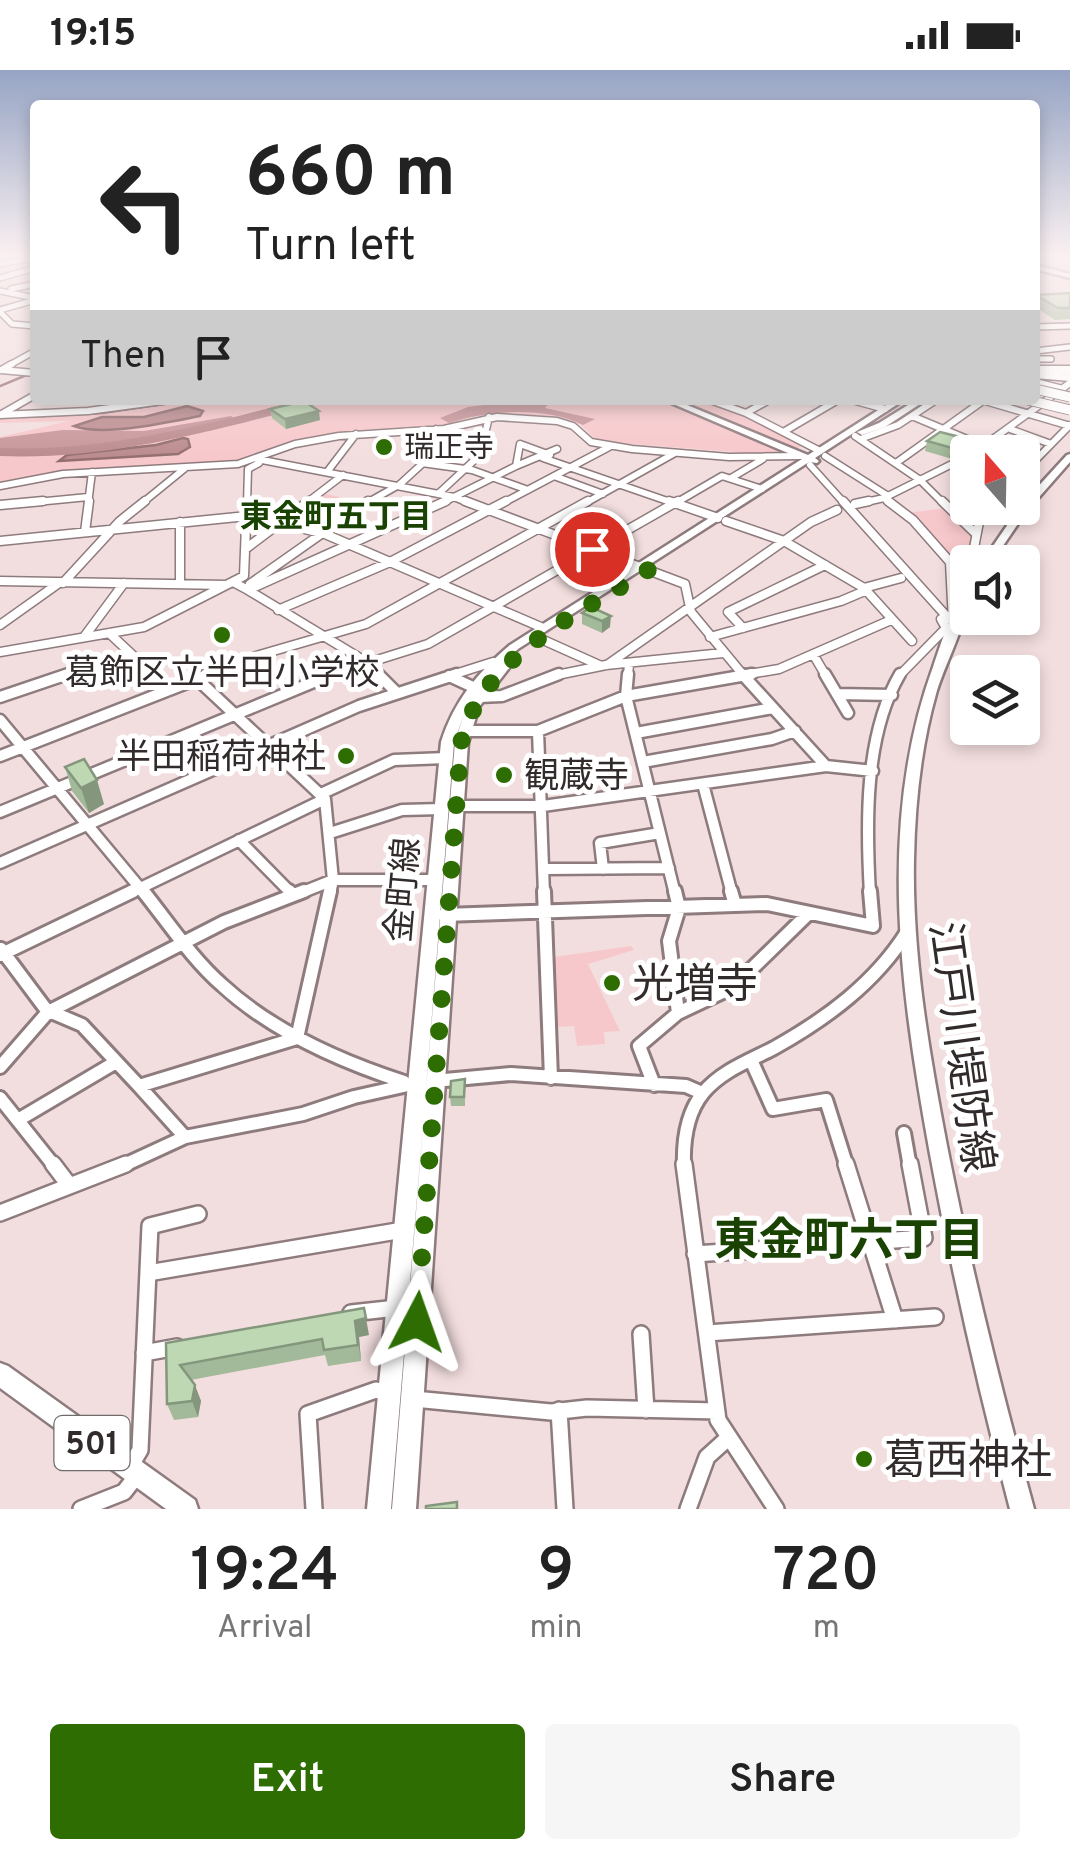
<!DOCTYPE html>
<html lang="en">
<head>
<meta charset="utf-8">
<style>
  :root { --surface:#fff; --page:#f6f6f6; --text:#222; --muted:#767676; --accent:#2d6d01 }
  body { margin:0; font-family:Overpass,"Noto Sans JP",sans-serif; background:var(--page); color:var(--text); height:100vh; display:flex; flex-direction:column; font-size:38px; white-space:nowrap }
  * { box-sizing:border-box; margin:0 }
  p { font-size:32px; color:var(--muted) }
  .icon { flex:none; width:55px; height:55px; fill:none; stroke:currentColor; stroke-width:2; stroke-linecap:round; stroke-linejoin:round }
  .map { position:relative; height:1439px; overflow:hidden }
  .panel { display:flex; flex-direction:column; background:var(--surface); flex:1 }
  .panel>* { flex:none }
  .guide { position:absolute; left:30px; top:30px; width:1010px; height:305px; border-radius:10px; box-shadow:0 5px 15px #0003; background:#fff; color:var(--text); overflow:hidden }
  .needle { width:65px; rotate:340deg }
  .fabs { position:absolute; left:950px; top:365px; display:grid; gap:20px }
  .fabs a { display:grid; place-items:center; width:90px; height:90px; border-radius:10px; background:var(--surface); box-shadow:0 5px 15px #0003; font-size:50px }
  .pin { position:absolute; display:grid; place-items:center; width:85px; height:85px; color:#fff; margin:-42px; border:5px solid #fff; border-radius:50%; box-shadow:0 2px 10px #0007 }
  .me { position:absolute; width:110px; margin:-55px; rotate:4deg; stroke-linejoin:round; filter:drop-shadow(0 0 8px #0008) }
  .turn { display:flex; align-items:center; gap:35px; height:210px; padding:0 50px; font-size:45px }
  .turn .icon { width:130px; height:130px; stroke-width:2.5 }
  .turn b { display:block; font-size:70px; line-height:85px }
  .then { display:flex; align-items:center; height:95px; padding:0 50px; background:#0003; gap:20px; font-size:38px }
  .eta { display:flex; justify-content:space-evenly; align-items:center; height:170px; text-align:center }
  .eta b { font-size:60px; font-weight:600; line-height:70px }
  .action { display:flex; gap:20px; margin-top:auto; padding:20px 50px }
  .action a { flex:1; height:115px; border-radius:10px; background:var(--accent); color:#fff; font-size:40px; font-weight:600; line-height:115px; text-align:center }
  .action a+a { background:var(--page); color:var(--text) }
  .status { display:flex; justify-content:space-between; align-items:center; height:70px; padding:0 50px; background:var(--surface); direction:ltr }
  .status svg { height:28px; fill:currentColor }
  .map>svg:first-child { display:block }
  .green { fill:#f7c8cb }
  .forest { fill:#c7969a }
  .water { fill:#bc8c8f; stroke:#936f71; stroke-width:2.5 }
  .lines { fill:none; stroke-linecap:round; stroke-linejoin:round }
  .stream { stroke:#936f71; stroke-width:2.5 }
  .river { fill:#bc8c8f; fill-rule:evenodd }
  .minor-far5-casing { stroke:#8e7b7d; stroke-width:8 }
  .minor-far4-casing { stroke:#8e7b7d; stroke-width:9 }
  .minor-far3-casing { stroke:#8e7b7d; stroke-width:11 }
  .minor-far2-casing { stroke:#8e7b7d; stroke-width:15 }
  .minor-far1-casing { stroke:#8e7b7d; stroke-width:18 }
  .minor-casing { stroke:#8e7b7d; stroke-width:20 }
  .major-casing { stroke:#8e7b7d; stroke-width:5 }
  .highway-casing { stroke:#8e7b7d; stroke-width:5 }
  .minor-far5 { stroke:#fff; stroke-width:5 }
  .minor-far4 { stroke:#fff; stroke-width:6 }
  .minor-far3 { stroke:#fff; stroke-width:8 }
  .minor-far2 { stroke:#fff; stroke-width:10 }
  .minor-far1 { stroke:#fff; stroke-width:12 }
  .minor { stroke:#fff; stroke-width:15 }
  .major { fill:#fff; fill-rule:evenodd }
  .highway { fill:#fff; fill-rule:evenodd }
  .highway-bridge-casing { stroke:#8e7b7d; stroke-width:11; stroke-linecap:butt }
  .highway-bridge { stroke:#fff; stroke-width:9 }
  .wall { fill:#a3ba9a }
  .shaded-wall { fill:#84977d }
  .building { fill:#bdd8b3; stroke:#84977d; stroke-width:2.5 }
  .route { stroke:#2d6d01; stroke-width:18; stroke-dasharray:0 32.4 }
  .poi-dot { fill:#2d6d01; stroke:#fff; stroke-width:4 }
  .labels { text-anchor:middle; stroke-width:10; stroke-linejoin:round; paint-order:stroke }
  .far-poi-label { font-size:30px; fill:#322b2b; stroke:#fff; text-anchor:start }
  .far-neighbourhood-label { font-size:32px; font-weight:bold; fill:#1a4303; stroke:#fff }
  .shield { fill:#fff; stroke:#706b6b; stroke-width:2.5 }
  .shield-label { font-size:32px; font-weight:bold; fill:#322b2b }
  .poi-label { font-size:35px; fill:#322b2b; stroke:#fff }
  .street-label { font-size:35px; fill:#322b2b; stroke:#fff }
  .near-poi-label { font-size:42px; fill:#322b2b; stroke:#fff; text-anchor:start }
  .near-street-label { font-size:42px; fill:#322b2b; stroke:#fff }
  .near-neighbourhood-label { font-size:45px; font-weight:bold; fill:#1a4303; stroke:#fff }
</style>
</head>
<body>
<div class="status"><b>19:15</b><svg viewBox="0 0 49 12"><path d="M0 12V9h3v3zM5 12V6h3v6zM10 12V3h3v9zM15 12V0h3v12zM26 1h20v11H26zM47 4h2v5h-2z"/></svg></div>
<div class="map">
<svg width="1070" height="1439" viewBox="0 0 1070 1439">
  <rect width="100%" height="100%" fill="#f3dedf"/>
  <path class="green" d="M183,330H702L768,355L803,375L785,386L607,372L594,368L581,355L559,348L502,344L473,346L451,354L346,361L291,373L242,391L68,401L0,414V367L69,351L0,353V344L128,338Z
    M321,423L363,432L324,462L284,452Z
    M946,438L971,462L972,476L960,496L907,443Z
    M631,876L634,880L588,894L620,961L604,962L605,974L577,976L574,956L556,957L554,887Z"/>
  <path class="forest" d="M525,330H552L545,338L595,349L583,355C544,336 490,340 449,353L440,348L468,337Z
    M231,346L236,350C161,364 77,388 0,381V368L63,360L144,361Z"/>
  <path class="water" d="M187,336L203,341L200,346C169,352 103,367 74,356L102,347H144Z
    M183,368L188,369L190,377L178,384L59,391L67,385L156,375Z"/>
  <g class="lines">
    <path class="stream" d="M0,316L29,304
      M305,333L318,330
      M22,347L102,343L191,330"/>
    <path class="river" d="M293,332L299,336L297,339C199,364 102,390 0,386V378C101,382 196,357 293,332Z"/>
    <g class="minor-far5-casing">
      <path id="minor-far5" d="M0,194L32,188
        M0,208L35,198
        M11,219L35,214
        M0,221L35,228
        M0,240L35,230
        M0,242L12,254L35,256
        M1035,257L1070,256
        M1035,281L1070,277
        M1036,289H1051
        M8,296L35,281"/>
    </g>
    <g class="minor-far4-casing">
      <path id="minor-far4" d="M1036,299H1070
        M1,300L12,294
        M1,300L35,303
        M1035,305L1070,308
        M1035,312L1063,319
        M35,325L0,345L88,341L170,330
        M710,330L746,343L769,330
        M852,330L885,339
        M982,330L1070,356
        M746,343L820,381
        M912,346L998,382
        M1010,359L1051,374
        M785,361L838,330
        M855,366L920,410L944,434
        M863,368L898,355L936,330
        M975,382L1070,313
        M825,386L888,426
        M543,388L676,434
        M257,389L454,427L516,396L520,374L550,385
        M422,393L472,400L528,420
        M896,393L984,330
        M810,395L845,434
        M516,396L557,379
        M327,402L356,364
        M1022,404L1070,355
        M554,406L603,424
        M731,408L763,389
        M0,416L63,404L238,394L295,374L339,366L444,359L497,347L557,351L573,356L591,372L632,379L729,387L800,386
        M398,416L422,394L439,367L436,359
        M438,424L480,385L489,347
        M884,428L891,434
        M16,434L88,427
        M88,434L92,402
        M141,434L184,399
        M247,434L248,399L259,393
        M305,434L343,405
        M365,434L397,416
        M440,434L454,427L471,434
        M501,434L609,377
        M584,434L675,383
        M674,434L722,406L762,419
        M857,434L884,428L968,386"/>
    </g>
    <g class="minor-far3-casing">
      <path id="minor-far3" d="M465,431L685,514L691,542L744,606
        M669,431L718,448
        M843,431L949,549
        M888,431L913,450L950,492L953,552
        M942,431L975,463
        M855,434L869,431
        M0,435L43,431
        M247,445L325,464L543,558
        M957,447L975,438
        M726,451L784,471L864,518L912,571
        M180,452V514
        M85,462L89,431
        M0,471L247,446
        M248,477L309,431
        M0,511L226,515
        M233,512L248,520L446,431
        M63,513L120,451L145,431
        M954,513L974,478L979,452L992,438
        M250,514L368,431
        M864,518L901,508
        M248,520L368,593L381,606
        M278,540L390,492L506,431
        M0,555L59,513
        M743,558L728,542L825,495
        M109,563L155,606
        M84,567L124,513
        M710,567L841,531L867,520
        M541,569L599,595
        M0,582L144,557L244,506L247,431
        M813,584L826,606
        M607,595L811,452L837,440
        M61,606L129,583
        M204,606L256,586L366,554L588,431
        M326,606L428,574L678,431
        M449,606L493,592L507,595
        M552,606L606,595L723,583
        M628,606L629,594
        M737,606L779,599L891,550
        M899,606L946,558L941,549"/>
    </g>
    <g class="minor-far2-casing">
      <path id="minor-far2" d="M152,604L169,620
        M378,604L397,623
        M628,604L626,626L675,824
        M742,604L826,696L873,701
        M825,604L848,643
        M449,606L473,617
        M197,609L325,729L333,810L330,824
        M837,624L892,625
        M0,627L68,604
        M479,627L502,626L559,604
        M0,650L145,824
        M464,661H538L626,626L752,604
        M538,661L544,824
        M636,663L773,638
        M0,686L210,604
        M643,692L772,669L795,661
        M703,714L732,824
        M323,723L394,690L446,688
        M456,736H543L826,696
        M0,742L333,604
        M330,763L402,740L442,739
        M239,770L292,824
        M0,793L359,636L457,604
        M545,799L669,798
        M603,799L600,773L660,763
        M128,824L325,729
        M298,824L333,810H436
        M870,824C866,754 864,666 900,604"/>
    </g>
    <g class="minor-far1-casing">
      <path id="minor-far1" d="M143,821C168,852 192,889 222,915C273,962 339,991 404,1012
        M289,821L292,824
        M544,821L551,1008
        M675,821L679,838L669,871L678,943
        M731,821L735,835
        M444,845L767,834L873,856L870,821
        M1,879L48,942
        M0,885L133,821
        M49,941L82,955L139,1016L297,968L330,821
        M751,990L773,1039L826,1030L847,1097
        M0,997L48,942L224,852L304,821
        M434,1011L511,1004L686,1016L702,1023
        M654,1015L639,976L678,943L733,917L809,843
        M139,1016L185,1067
        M0,1028L55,1097
        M18,1050L116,992
        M904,1063L910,1097
        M120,1097L185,1067L303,1044L354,1027L417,1013
        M684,1097C683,1071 686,1044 703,1023C721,1001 749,991 774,978C826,949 875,913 907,862"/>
    </g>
    <g class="minor-casing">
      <path id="minor" d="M53,1094L69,1115
        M684,1094L718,1350L776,1439
        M846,1094L895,1250
        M0,1143L126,1094
        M695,1184L924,1168L910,1094
        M148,1203L403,1160
        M351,1243L397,1238
        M707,1263L935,1247
        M641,1264L646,1340
        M144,1283L177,1277
        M414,1329L551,1342L587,1338L717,1341
        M559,1340L565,1439
        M130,1397L140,1380L150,1156L198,1144
        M81,1439L124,1422L138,1404
        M314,1439L308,1344L376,1320L388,1323
        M688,1439L707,1387L727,1369"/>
    </g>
    <g class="major-casing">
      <path id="major" d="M1035,195L1070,204V208L1035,199Z
        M1035,300L1070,301V305L1035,304Z
        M664,330H675L808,385L894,330H904L815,388L819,391L817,393L809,392L518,579L501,595H507L509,598L479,637L468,673L416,1439H392L454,673L464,644L455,672L391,1439H367L441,672C454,631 478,602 510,575L802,389Z
        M1070,384V392L1026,442L992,492H982L1019,438H1022V434L1067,385Z
        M968,523C968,553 945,593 936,624C921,677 915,734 914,789C912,885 929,982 947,1076C971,1198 1001,1319 1034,1439H1010C979,1322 952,1203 930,1084C901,925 876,753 933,597C940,577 952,535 968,523Z
        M0,1293L8,1296L195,1430L198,1439H166L0,1318Z"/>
    </g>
    <g class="highway-casing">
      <path id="highway" d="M916,330H926L885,357L862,365L857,362L879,353Z"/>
    </g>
    <use href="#minor-far5" class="minor-far5"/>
    <use href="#minor-far4" class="minor-far4"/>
    <use href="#minor-far3" class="minor-far3"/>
    <use href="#minor-far2" class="minor-far2"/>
    <use href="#minor-far1" class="minor-far1"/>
    <use href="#minor" class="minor"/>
    <use href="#major" class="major"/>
    <use href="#highway" class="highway"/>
    <g class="highway-bridge-casing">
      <path id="highway-bridge" d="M1035,319L1070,327
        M1028,330L1070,340"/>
    </g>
    <use href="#highway-bridge" class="highway-bridge"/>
  </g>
  <path class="wall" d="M1070,223V249L1055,250L1035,237L1036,225Z
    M270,339L320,350L286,359L272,348Z
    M927,371L965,379L949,388L925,381Z
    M591,537L610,557L602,563L582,554V543Z
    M65,697L104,734L89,743L72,721Z
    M465,1009V1036H451L450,1027Z
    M369,1265L359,1267L361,1291L328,1296L325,1285L191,1310L201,1331L198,1347L174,1350L167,1334L166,1273Z"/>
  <path class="shaded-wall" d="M319,341L320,350L286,359L285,349Z
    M968,369L965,379L949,388L952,378Z
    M611,546L610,557L602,563V551Z
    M97,710L104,734L89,743L81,718Z
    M366,1248L369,1265L359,1267L361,1291L355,1251Z
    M195,1315L201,1331L198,1347L192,1331Z"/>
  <path class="building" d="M1070,223V238H1058L1036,225Z
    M304,331L319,341L285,349L270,339Z
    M940,362L968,369L952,378L927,371Z
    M591,537L611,546L602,551L582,543Z
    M84,689L97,710L81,718L65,697Z
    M465,1009L464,1027H450L451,1011Z
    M364,1238L366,1248L355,1251L358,1275L324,1280L322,1269L180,1295L195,1315L192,1331L167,1334L166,1273Z
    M457,1432V1439H426V1436Z"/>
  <linearGradient id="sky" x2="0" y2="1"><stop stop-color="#96a4c4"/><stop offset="0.48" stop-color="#faf0f1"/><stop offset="1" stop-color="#faf0f1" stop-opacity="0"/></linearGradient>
  <rect width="1070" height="387" fill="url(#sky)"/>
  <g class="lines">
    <path class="route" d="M417,1252L461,673C481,586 579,544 648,500L592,479"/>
  </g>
  <g class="poi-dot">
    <circle cx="384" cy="377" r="10"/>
    <circle cx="222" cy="565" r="10"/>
    <circle cx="346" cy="686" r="10"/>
    <circle cx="504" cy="705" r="10"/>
    <circle cx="612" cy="913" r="10"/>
    <circle cx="864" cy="1389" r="10"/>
  </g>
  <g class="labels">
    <g class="far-poi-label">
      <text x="404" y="387">瑞正寺</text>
    </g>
    <g class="far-neighbourhood-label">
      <text x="336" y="457">東金町五丁目</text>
    </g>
    <rect class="shield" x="54.5" y="1346" width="75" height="54" rx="8"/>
    <g class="shield-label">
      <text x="92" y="1384">501</text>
    </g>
    <g class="poi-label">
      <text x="222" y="614">葛飾区立半田小学校</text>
      <text x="326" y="698" text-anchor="end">半田稲荷神社</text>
      <text x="524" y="717" text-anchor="start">観蔵寺</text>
    </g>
    <g class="street-label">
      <text transform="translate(402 820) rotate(-85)" y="12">金町線</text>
    </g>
    <g class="near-poi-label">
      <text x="632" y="928">光増寺</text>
      <text x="884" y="1404">葛西神社</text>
    </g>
    <g class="near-street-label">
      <text transform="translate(963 977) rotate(82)" y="15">江戸川堤防線</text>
    </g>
    <g class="near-neighbourhood-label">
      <text x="849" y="1185">東金町六丁目</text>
    </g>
  </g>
</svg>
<div class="fabs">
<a><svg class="needle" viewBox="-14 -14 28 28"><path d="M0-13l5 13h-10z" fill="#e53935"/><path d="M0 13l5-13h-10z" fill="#767676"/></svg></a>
<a><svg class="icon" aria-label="sound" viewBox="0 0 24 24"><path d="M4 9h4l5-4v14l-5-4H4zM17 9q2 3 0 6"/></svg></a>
<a><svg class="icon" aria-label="layers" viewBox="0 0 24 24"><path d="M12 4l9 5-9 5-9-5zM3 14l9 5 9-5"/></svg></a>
</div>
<div class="pin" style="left:592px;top:479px;background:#d93025"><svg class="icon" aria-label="arrive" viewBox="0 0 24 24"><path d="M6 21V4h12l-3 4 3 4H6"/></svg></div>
<svg class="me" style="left:417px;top:1252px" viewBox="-20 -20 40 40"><path d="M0-17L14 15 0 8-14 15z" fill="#2d6d01" stroke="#fff" stroke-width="4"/></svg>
<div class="guide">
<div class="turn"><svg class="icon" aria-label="left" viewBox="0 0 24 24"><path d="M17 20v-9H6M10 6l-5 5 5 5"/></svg><div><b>660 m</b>Turn left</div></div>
<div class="then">Then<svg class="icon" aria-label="arrive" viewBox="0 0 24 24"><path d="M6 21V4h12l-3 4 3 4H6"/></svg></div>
</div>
</div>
<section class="panel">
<div class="eta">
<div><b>19:24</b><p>Arrival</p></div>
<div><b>9</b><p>min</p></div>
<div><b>720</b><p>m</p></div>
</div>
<div class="action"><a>Exit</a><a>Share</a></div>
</section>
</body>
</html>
